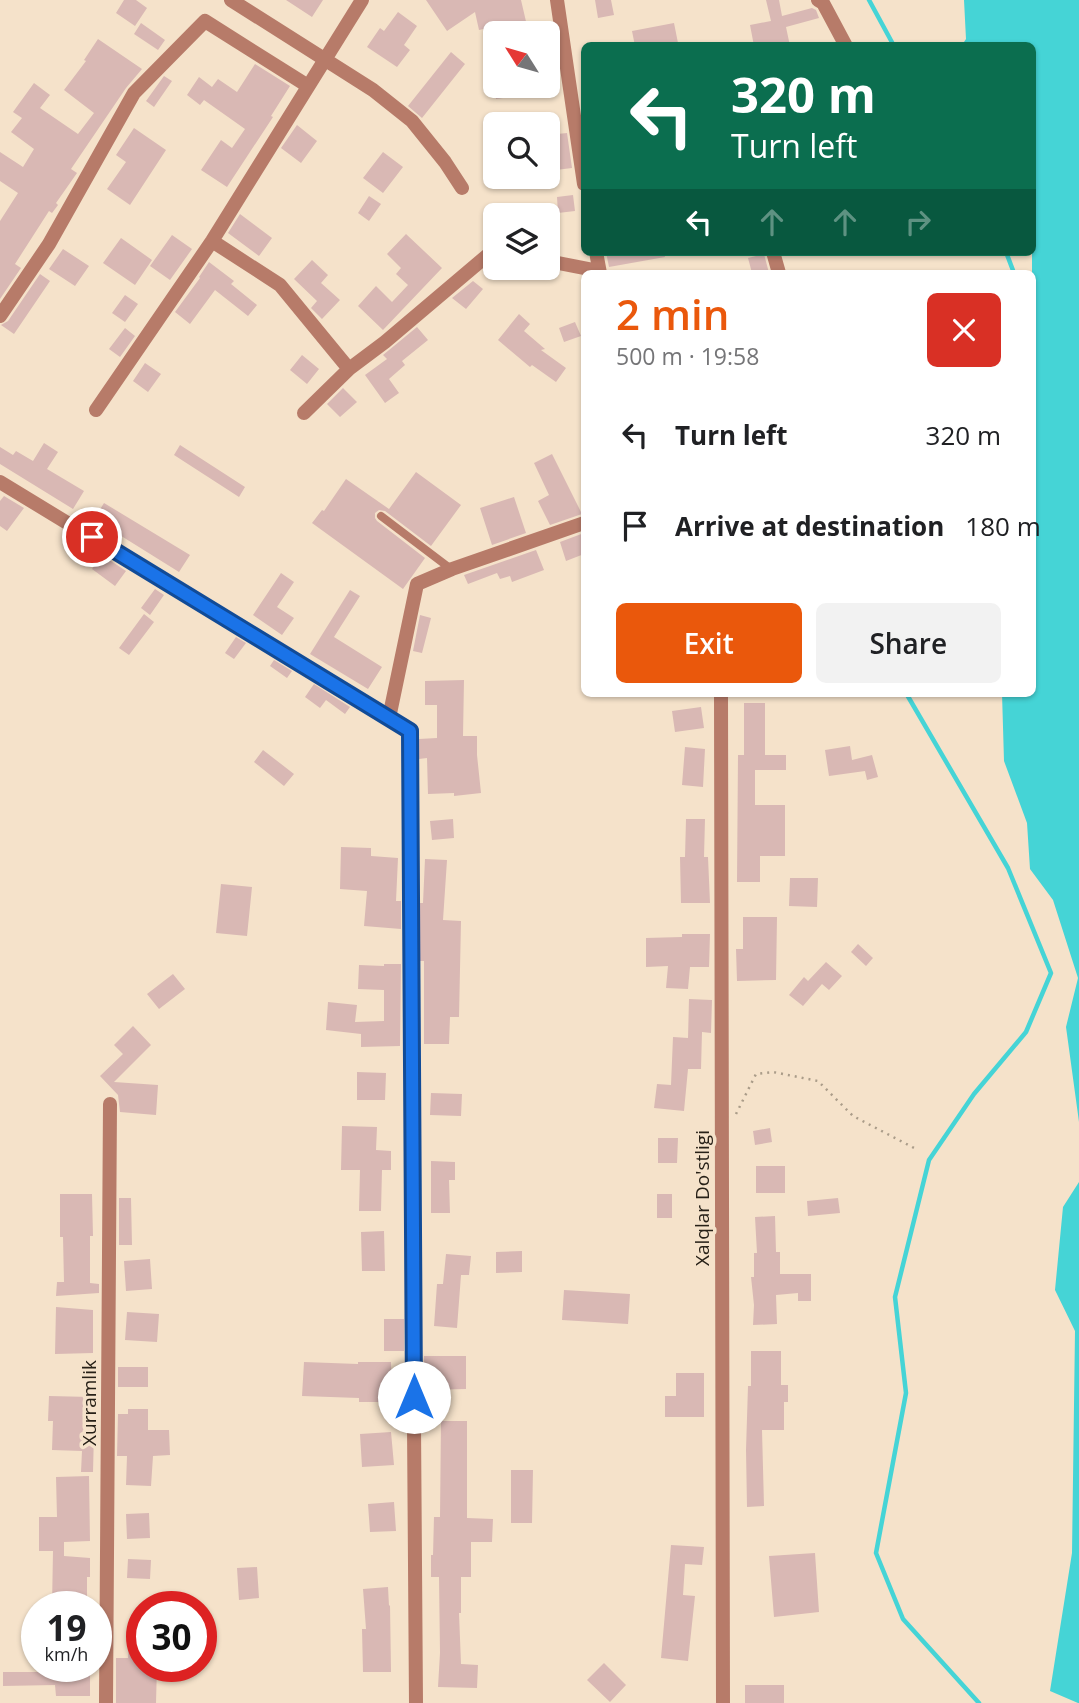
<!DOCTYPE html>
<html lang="en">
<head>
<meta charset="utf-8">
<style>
  :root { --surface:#fff; --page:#f2f2f2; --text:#202124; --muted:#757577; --accent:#ea580c }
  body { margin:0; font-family:"Open Sans",sans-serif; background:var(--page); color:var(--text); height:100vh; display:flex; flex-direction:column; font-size:26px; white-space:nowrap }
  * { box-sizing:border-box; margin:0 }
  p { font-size:23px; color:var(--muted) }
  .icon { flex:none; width:38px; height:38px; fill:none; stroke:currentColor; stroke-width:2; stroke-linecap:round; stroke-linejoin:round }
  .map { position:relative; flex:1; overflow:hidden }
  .sheet { position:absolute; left:581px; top:270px; width:455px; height:427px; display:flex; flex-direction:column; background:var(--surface); border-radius:10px; box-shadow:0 2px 5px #0004 }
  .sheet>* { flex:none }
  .top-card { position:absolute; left:581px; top:42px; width:455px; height:214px; border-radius:10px; box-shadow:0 2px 5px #0004; background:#0b6e4f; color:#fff; overflow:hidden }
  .needle { width:46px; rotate:307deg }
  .buttons { position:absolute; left:483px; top:21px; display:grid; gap:14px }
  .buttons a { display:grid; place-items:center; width:77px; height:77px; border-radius:10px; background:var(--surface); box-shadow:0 2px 5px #0004; font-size:35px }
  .speed { position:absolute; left:21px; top:1591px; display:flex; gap:14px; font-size:35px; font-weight:700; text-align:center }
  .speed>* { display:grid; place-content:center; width:91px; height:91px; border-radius:50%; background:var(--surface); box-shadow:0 2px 5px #0004; line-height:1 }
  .speed small { font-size:18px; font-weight:400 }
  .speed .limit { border:10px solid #d22; background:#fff; color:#111 }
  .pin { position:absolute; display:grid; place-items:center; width:60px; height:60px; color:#fff; margin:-30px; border:4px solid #fff; border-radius:50%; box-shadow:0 2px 7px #0007 }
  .me { position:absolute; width:77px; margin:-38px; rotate:0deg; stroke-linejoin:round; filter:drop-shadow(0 0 5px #0008) }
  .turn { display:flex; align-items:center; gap:24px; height:147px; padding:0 35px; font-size:32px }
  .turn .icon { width:91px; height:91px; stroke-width:2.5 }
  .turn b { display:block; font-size:49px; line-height:60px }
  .lanes { display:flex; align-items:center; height:66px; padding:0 35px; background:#0003; justify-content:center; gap:35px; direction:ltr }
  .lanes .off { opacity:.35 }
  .round { display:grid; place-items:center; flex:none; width:74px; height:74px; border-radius:10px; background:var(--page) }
  .head { display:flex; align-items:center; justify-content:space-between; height:119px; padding:0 35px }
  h1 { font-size:42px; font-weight:600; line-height:52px; color:var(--accent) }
  .primary-button { display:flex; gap:14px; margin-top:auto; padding:14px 35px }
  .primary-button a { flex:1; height:80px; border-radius:10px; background:var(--accent); color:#fff; font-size:28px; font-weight:600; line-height:80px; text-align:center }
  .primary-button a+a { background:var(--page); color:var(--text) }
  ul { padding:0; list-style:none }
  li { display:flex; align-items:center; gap:21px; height:91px; padding:0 35px }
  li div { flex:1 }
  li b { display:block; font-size:26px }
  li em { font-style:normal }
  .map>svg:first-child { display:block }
  .water { fill:#45d4d6 }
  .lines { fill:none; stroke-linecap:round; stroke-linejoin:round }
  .stream { stroke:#45d4d6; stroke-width:4.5 }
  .building { fill:#d9b8b4 }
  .path { stroke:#aa9c89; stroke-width:2.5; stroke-dasharray:2 5; stroke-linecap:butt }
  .service { stroke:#b77b69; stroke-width:8 }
  .minor { stroke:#b77b69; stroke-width:14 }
  .route-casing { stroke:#114b97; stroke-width:18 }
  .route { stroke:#1a73e8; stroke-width:12 }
  .labels { text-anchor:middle; stroke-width:7; stroke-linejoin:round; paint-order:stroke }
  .street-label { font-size:19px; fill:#272017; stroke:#f5e2ca }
</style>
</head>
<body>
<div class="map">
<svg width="1079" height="1703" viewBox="0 0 1079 1703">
  <rect width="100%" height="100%" fill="#f5e2ca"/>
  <path class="water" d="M964,0H1079V1122L1066,1027L1078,978L1053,900L1030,869L1027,823L1004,761L1002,693H1032V46L962,45L966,39Z
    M1079,1182V1703H1078L1050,1691L1072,1553L1075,1331L1055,1290L1063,1207Z"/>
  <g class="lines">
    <path class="stream" d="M869,0L894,46
      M1006,252L1014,273
      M906,693L1008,868L1051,973L1026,1032L974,1094L929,1160L895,1297L906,1393L876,1553L903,1619L979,1703"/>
  </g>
  <path class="building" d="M124,0H136L147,8L135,26L116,13Z
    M286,0H323L312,17Z
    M426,0H521L528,30L514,33H489L488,28L479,30L475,12L447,31Z
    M595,0H611L614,15L598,18Z
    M766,0H779L782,16L812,8L816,10L819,18L786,27L790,46H754L750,25L771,21Z
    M398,12L417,26L404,45L410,50L397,67L367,47L380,28L384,31Z
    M141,23L165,40L158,50L134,34Z
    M674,23L678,43L664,46H635L632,31Z
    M98,39L142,69L126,88L71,169L77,173L56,203L58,205L52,213L49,211L15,264L21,268L0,299V221L18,193L0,181V152L23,167L34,149L11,132L22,118L13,112L34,83L50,95L40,108L78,134L94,113L64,90L86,61L84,60Z
    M451,52L465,64L422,118L408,106Z
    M255,64L290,86L271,116L273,117L227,187L201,170L221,140L232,148L245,129L204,100L200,105L187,95L199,77L212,87L218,79L237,92Z
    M164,76L172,81L154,107L146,101Z
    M494,86H542L543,92L496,99Z
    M297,125L317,141L301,163L281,148Z
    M134,128L166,150L130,205L107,189L126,162L116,155Z
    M567,133L572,168L548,171V135Z
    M383,152L403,167L383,193L363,178Z
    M573,195L575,211L558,213L557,197Z
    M369,196L381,204L369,221L358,213Z
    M240,214L272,238L259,256L228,233Z
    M406,234L442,268L383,330L358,306L376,286L392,302L408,285L396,274L401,268L387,254Z
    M172,235L192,249L170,280L150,266Z
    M121,238L152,260L135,285L103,263Z
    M63,249L89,266L75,286L49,269Z
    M606,252H664L665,257L609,267Z
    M764,254L769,273H752L748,258Z
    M312,260L328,275L321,283L340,300L322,319L311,308L317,301L294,279Z
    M209,262L234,281L231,284L257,305L248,316L215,290L190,324L175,312L200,278L199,277Z
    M40,274L50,281L14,334L1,325L8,321Z
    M473,281L483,289L466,309L452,298Z
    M125,295L138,304L125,322L112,313Z
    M519,314L530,324L524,331L545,349L541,350L566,368L556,382L532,365L530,367L498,340Z
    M575,322L581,336L564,342L559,328Z
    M417,327L428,340L402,361L405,365L389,379L399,393L385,403L365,375L387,359L383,355Z
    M125,328L135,336L120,357L109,349Z
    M302,355L319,369L307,384L290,370Z
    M145,363L161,374L148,392L133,381Z
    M343,388L357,402L340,417L327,404Z
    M44,443L58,452L47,469L84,491L73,509L0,464V447L13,455L16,451L33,461Z
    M180,445L245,487L239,497L174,455Z
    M552,454L582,514L550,525L538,501L549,495L534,463Z
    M416,472L461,505L431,546L385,511L379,510L375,513V518L377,521L425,558L403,589L312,523L322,510L324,511L346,479L389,509Z
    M4,496L24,508L7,531L0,526V501Z
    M514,497L526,533L492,545L480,508Z
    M104,503L190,555L179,572L94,519Z
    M584,533V554L566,561L560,542Z
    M536,550L544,570L512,582L510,576L500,579L497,573L468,584L464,575Z
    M102,555L126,571L115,586L92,569Z
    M281,573L294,582L277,607L294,618L282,635L253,615Z
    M155,589L164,595L150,615L141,608Z
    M350,590L360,596L334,637L382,667L368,689L310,654Z
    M144,614L154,622L129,655L119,648Z
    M420,615L431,618L422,653L413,651Z
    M236,637L246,643L234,659L225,653Z
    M274,660L292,671L287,678L270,666Z
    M464,680L463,736H477V755L481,793L454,796V793L428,794L427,758L419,759V739L437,738V705H425V681Z
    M314,684L350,707L345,714L326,700L320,708L305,697Z
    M744,703H765V755H786V770H755V805H785V856H760V882H737L738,755H744Z
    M701,707L704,728L675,732L672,711Z
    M850,746L852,760L872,755L878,777L867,780L865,771L829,776L825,750Z
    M685,747L705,749L703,787L682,785Z
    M263,750L294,774L284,786L254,762Z
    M453,819L454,838L432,840L430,821Z
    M686,819H705L704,857H708L710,903H681L680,857H685Z
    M341,847L371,848V856L398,858L396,901H401V929L364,926L367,891L340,889Z
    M425,859L447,860L443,920L461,921L459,1017H450L449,1044H424V961H420V903H423Z
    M790,878H818L817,907L789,906Z
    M221,884L252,887L247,936L216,933Z
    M743,917H777L776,980L737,981L736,949H743Z
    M682,934H710L709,967H690L688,989L666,988L668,966L646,967V938L682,937Z
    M858,944L873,958L866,966L851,952Z
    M826,962L842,976L829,990L822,984L803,1006L789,995L804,977L808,981Z
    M384,964H401L400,1046L361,1047V1034L326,1030L328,1002L357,1005L355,1022L384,1021V990L358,989L359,965L384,966Z
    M173,974L185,989L159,1009L147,994Z
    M689,999L712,1000L711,1033L702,1032L701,1069H688L684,1111L654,1108L657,1084L671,1085L673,1037L688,1038Z
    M133,1026L151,1045L114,1082L158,1085L156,1115L120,1112L118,1095L100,1076L123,1054L114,1045Z
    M357,1072L386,1073L385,1100H357Z
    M431,1093L462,1094L461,1116L430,1115Z
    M342,1126L377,1127L376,1150L391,1151V1170H382L381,1211H359L360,1170H341Z
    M770,1128L772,1142L755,1145L753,1131Z
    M658,1138H678L677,1163H658Z
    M431,1161L455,1162V1180H449L450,1213H431Z
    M756,1166H785V1193H756Z
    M60,1194H92L93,1236H90V1283L99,1284V1293L56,1296L57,1282H64L63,1237H60Z
    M657,1194H672V1218H657Z
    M119,1198H131L132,1245H119Z
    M838,1198L840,1213L808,1216L807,1201Z
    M775,1216L776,1252H780V1274H811V1301H798V1293L776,1295L777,1324L753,1325L754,1305L751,1277H754V1253H757L755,1217Z
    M384,1231L385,1271H362L361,1232Z
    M522,1251V1272L496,1273V1252Z
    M446,1254L471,1256L469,1275H461L457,1328L434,1326L437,1284H443Z
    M150,1259L152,1289L126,1291L124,1261Z
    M564,1290L630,1294L628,1324L562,1320Z
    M56,1307L93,1310V1353L55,1354Z
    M127,1312L159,1314L157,1342L125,1340Z
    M384,1319H404V1351H384Z
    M751,1351H781V1385H788V1402H784V1430H762L764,1506L747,1507L746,1450L748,1386H751Z
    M424,1356H466V1389L424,1390Z
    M304,1362L358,1364V1362H391L392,1402H359V1398L302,1396Z
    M118,1367H148V1387H118Z
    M676,1373H704V1417H665V1396H676Z
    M49,1396L91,1397V1433H94L93,1472H81L82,1451L52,1450L53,1421H48Z
    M128,1409H148V1430H169L170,1455L153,1456L151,1486L126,1485L127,1456H117L118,1414H128Z
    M441,1421H467V1518L493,1519L492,1542H471V1577H461V1613H459L461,1664L478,1665L477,1688L438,1687L440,1653L439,1577H431V1555H433L434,1517H440Z
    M391,1432L394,1465L362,1467L360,1434Z
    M511,1470H533L532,1523H511Z
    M89,1476L90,1541L64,1542V1556L90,1558V1577H87V1606H52L53,1551H39V1517H57L56,1477Z
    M394,1502L396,1531L370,1532L368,1504Z
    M149,1513L150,1538L127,1539L126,1514Z
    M671,1545L704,1547L702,1565L685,1564L683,1595L695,1596L688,1661L661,1658Z
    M815,1553L819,1612L774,1617L769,1556Z
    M128,1559L151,1560L150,1579L127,1578Z
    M257,1567L259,1598L239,1600L237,1568Z
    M388,1587L389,1606L390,1605L391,1672H363L362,1629H366L363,1589Z
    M130,1622L142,1623V1666H157L156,1703H116V1658H128Z
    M604,1663L626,1685L610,1702L587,1680Z
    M43,1666H90V1696H56L55,1685L3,1686V1672H43Z
    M745,1685H784V1703H745Z"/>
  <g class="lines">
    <path class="path" d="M736,1114L756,1074L773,1072L818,1081L853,1116L916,1149"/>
    <path class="service" d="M381,516L451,569"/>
    <path class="minor" d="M231,0L373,90L412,121L445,162L462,188
      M557,0L584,184
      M818,0L823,3L846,46
      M212,241L280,285L349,369
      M596,252L600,273
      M773,252L779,273
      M548,261L599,271
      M0,316L49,244L134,93L205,21L308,86
      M96,410L212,241L362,0
      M304,413L349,369L385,342L489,254L495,255
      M0,482L409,731L416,1703
      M721,693L723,1703
      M389,718L417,584L452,569L584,523
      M106,1703L110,1104"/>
  </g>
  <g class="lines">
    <g class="route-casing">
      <path id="route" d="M92,537L410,731L414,1397"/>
    </g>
    <use href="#route" class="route"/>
  </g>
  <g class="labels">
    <g class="street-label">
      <text transform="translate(702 1198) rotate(-90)" y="7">Xalqlar Do'stligi</text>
      <text transform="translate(89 1403) rotate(-90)" y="7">Xurramlik</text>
    </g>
  </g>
</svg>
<div class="buttons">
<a><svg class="needle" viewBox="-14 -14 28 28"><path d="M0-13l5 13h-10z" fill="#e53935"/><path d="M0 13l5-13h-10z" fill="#757577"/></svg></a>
<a><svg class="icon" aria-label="search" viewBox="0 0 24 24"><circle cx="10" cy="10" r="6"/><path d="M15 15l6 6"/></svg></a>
<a><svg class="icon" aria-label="layers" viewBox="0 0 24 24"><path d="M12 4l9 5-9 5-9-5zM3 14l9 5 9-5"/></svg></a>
</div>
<div class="speed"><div>19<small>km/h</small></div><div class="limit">30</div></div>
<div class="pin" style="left:92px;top:537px;background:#d93025"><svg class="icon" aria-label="arrive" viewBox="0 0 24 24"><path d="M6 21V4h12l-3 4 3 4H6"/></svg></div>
<svg class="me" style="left:414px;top:1397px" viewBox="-20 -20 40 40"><circle r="19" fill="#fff"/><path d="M0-13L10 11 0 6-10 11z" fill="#1a73e8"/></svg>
<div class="top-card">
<div class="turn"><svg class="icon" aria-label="left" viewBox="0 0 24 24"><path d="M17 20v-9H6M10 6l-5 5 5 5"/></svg><div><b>320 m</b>Turn left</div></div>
<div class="lanes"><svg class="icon" aria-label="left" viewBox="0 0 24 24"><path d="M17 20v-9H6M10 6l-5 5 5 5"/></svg><svg class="icon off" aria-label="ahead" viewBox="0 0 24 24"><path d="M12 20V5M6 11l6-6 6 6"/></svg><svg class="icon off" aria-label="ahead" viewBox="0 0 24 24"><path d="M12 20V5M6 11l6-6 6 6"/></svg><svg class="icon off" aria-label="right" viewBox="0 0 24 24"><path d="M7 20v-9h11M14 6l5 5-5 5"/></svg></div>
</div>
<section class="sheet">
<div class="head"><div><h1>2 min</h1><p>500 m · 19:58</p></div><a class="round" style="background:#d93025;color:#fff"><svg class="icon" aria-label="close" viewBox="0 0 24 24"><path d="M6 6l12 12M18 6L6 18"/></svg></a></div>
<ul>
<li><svg class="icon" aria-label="left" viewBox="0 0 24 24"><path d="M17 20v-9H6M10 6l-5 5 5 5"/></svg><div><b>Turn left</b></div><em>320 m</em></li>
<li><svg class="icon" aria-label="arrive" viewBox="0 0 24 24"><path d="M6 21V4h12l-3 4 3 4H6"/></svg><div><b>Arrive at destination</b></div><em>180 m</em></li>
</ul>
<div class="primary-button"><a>Exit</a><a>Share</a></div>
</section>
</div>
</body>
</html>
